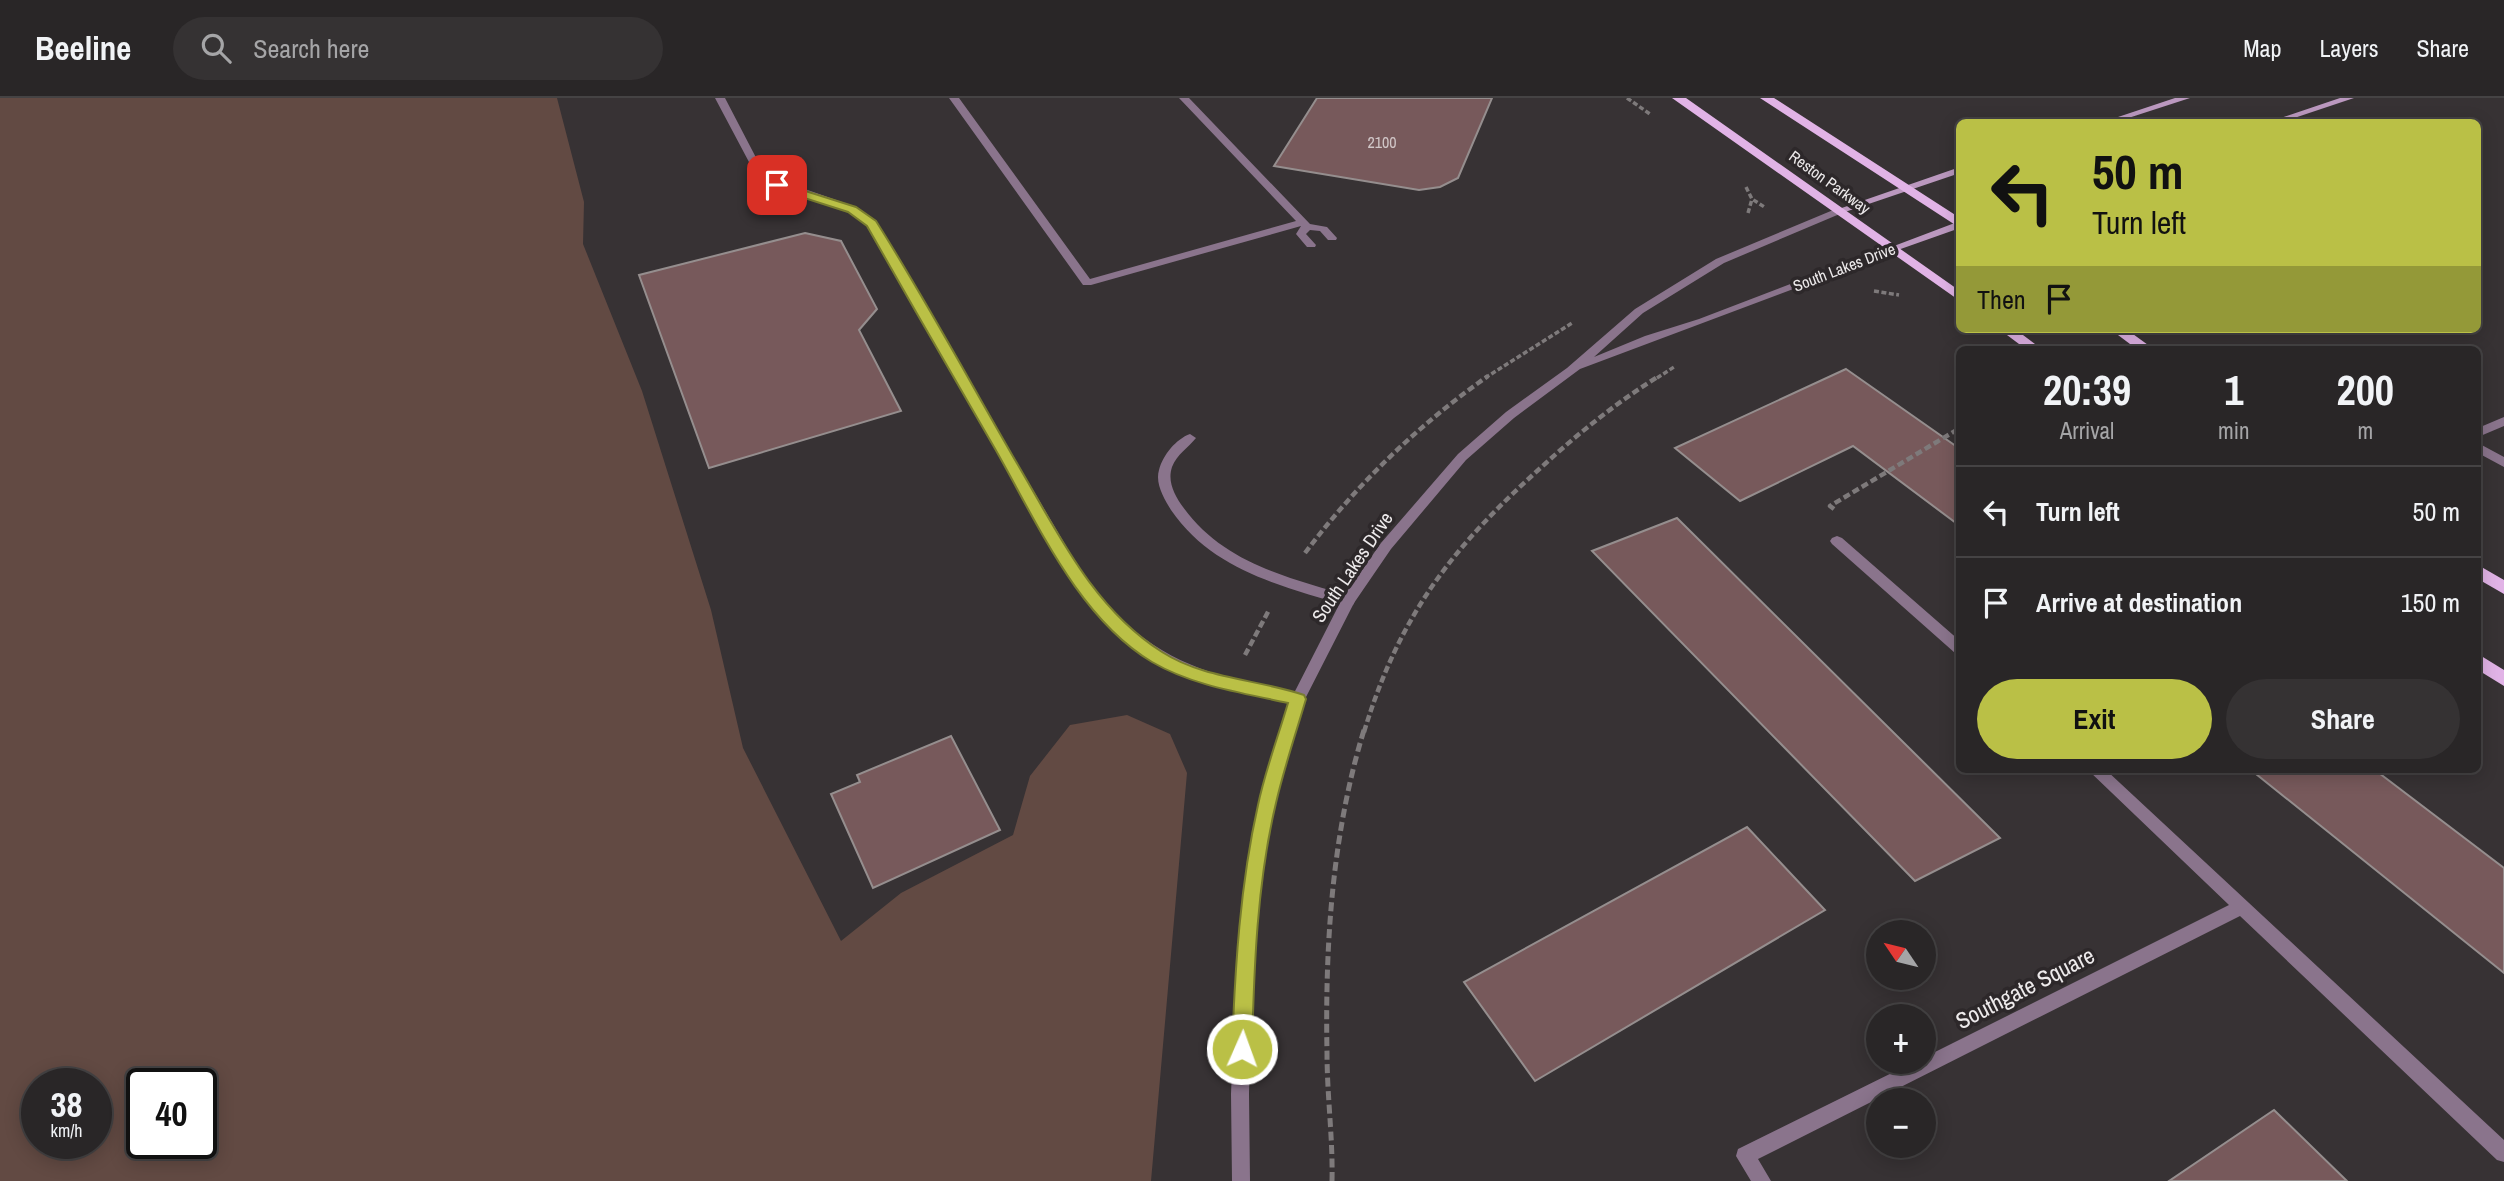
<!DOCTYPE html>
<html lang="en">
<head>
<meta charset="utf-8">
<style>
  :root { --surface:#292627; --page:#353233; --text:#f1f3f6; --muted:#a5a5a7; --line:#454344; --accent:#bac046 }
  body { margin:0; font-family:"Archivo Narrow",sans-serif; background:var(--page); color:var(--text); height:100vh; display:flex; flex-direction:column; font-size:26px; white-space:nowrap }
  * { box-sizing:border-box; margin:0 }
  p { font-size:23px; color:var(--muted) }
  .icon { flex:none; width:38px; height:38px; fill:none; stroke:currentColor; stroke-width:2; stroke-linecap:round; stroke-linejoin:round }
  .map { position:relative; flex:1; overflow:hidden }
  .drawer { position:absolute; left:1956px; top:248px; width:525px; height:427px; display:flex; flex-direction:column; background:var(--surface); border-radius:10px; box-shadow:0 4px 18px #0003,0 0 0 2px var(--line) }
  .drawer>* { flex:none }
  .guide { position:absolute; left:1956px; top:21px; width:525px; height:214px; border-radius:10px; box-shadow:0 4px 18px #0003,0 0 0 2px var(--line); background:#bac046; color:#111; overflow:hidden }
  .needle { width:46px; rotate:305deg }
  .buttons { position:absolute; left:1866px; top:822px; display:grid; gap:14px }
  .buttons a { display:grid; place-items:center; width:70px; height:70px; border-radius:50%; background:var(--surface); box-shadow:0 4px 18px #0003,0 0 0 2px var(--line); font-size:35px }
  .speed { position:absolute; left:21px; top:970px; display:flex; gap:14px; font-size:35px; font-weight:700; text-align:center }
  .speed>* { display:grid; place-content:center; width:91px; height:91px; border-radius:50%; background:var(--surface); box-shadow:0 4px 18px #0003,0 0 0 2px var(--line); line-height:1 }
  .speed small { font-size:18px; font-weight:400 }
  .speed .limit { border:4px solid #111; border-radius:10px; background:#fff; color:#111 }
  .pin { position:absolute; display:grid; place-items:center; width:60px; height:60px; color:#fff; margin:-30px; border-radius:14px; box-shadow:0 4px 10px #0006 }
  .me { position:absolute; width:77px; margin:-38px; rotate:2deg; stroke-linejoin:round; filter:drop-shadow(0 0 5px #0008) }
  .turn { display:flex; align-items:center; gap:24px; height:147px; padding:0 21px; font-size:32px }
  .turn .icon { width:91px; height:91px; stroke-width:2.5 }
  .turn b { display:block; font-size:49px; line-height:60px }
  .then { display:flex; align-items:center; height:66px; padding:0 21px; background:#0003; gap:14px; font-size:26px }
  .eta { display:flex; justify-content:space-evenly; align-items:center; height:119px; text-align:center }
  .eta b { font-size:42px; font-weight:800; line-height:49px }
  .action { display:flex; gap:14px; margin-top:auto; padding:14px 21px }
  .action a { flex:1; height:80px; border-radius:42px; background:var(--accent); color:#111; font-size:28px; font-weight:800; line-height:80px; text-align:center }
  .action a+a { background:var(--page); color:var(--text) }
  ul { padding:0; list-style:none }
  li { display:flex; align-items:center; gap:21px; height:91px; padding:0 21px; border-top:2px solid var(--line) }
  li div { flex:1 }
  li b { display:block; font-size:26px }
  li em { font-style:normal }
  header { display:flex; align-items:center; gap:42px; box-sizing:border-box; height:98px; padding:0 35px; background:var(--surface); border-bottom:2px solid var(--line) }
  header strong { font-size:33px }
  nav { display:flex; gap:38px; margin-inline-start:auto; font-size:24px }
  .search { width:490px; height:63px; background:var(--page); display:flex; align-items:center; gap:18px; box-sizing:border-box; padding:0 24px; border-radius:38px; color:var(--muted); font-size:26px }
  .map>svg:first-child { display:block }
  .green { fill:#624a43; fill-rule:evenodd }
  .building { fill:#77595b; stroke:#958e8e; stroke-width:2 }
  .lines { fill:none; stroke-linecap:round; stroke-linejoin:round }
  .path-far2 { stroke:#7e7a7b; stroke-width:3.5; stroke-dasharray:5 2.5; stroke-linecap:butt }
  .path-far1 { stroke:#7e7a7b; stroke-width:4.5; stroke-dasharray:7 3.5; stroke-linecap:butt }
  .path { stroke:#7e7a7b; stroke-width:5; stroke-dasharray:9 4.5; stroke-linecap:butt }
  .service { fill:#8a748c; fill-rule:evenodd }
  .tertiary { fill:#8a748c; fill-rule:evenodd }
  .secondary { fill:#bb98bf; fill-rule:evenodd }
  .primary { fill:#e1b3e6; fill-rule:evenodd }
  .route { fill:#bac046; stroke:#797d2e; stroke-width:2 }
  .labels { text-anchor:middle; stroke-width:7; stroke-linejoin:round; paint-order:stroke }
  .number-label { font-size:16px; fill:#d0c6c7 }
  .far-street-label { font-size:16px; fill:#edeaeb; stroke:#2d282a }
  .street-label { font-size:19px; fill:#edeaeb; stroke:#2d282a }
  .near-street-label { font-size:23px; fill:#edeaeb; stroke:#2d282a }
</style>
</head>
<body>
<header>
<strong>Beeline</strong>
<div class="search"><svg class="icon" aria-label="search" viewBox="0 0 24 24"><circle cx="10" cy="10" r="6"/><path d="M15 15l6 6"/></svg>Search here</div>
<nav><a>Map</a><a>Layers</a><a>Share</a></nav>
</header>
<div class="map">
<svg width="2504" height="1083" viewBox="0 0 2504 1083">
  <rect width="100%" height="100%" fill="#373234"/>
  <path class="green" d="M0,0H557L584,104L583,146L642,293L711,512L743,650L841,843L901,795L1013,737L1030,678L1070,627L1127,617L1170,636L1187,675L1151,1083H0ZM37,985H96V1045H37ZM142,985H201V1045H142Z"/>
  <path class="building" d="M1317,0H1492L1458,80L1440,89L1419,92L1274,68Z
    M805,135L841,143L877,211L859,232L901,313L709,370L639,177Z
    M1846,271L1960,351V428L1853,348L1740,403L1675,350Z
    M1677,420L2000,740L1915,783L1592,453Z
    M951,638L1000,732L873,790L831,696L860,684L857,677Z
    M2251,672H2375L2504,770V875Z
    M1747,729L1825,812L1535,983L1464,884Z
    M2274,1012L2347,1083H2169Z"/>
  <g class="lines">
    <path class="path-far2" d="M1627,0L1650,16
      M1746,89L1752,101L1766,110
      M1748,115L1752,101
      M1874,193L1899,197
      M1485,280L1572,225
      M1657,280L1674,269"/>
    <path class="path-far1" d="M1834,411L1830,408L1960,330
      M1305,455C1357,386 1417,328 1488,278
      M1245,557L1269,512
      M1364,634C1400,515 1454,447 1546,365C1581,333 1619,303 1659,278"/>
    <path class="path" d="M1332,1083C1333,1040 1327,998 1327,955C1325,847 1332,736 1364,632"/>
    <path class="service" d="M715,0H725L765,77L856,109L875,124L1089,487C1131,537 1170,565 1235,581C1257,587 1281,590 1303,597L1305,601L1303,605L1298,607C1238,593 1171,583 1123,541C1107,527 1093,510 1079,493L867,128L848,113L758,81Z
      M949,0H959L1090,181L1296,123L1179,0H1189L1310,126L1327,129L1337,140L1336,142H1328L1320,133L1310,132L1306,136L1316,147L1315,149H1307L1296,136L1301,128L1091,187H1083Z
      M2504,319V328L2478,339V330Z
      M1190,336L1196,340C1188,350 1177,356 1172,369C1167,384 1175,398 1183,409C1224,466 1290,480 1353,499L1355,503L1353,507L1348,508C1282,488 1213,473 1171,412C1164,400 1155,386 1159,372C1163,357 1176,341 1190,336Z
      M2478,345L2504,359V369L2478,355Z
      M1837,438L1842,440L1960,543V556L1955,555L1832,446L1830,443L1832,440Z
      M2088,672H2106L2504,1042V1064L2497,1062L2240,818L1758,1061L1771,1083H1751L1736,1058L1738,1051L1914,964H1923V960L2229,807Z"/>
    <path class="tertiary" d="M1838,110L1843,113L1842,115L1724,165L1643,215L1594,259L1645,238L1699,221L1887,149H1895V153L1580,271L1514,320L1466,362L1391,451L1354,505L1305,601L1275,706L1264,767L1252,877L1249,996L1250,1083H1232L1231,996L1236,877L1248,767L1259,706L1291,601L1343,499L1381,445L1458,356L1506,314L1567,270L1635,211L1716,161Z"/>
    <path class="secondary" d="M2175,0H2190L2116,24H2103Z
      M2340,0H2354L2282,24H2269Z
      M1960,69V75L1842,115L1833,113Z
      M1960,123V130L1895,153L1891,154L1886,151Z"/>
    <path class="primary" d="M1672,0H1686L1960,193V203Z
      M1760,0H1774L1960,120V130Z
      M1999,231H2015L2043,252H2027Z
      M2110,231H2126L2155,252H2138Z
      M2478,467L2504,482V496L2478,481Z
      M2478,556L2504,572V588L2478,572Z"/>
  </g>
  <path class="route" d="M777,84L856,109L876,123C926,202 971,286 1018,367C1058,435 1093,510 1162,554C1204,581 1257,581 1304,597L1306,601C1296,635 1284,670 1276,705C1257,784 1254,870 1252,951L1249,958L1242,960L1235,958L1232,951C1235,870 1240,787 1258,707C1265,673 1278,639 1288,605C1243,595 1193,588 1152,564C1077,519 1036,422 994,349C951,275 909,202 867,128L848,114L773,90L771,87Z"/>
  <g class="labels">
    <g class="number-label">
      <text x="1382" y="50">2100</text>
    </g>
    <g class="far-street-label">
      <text transform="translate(1830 84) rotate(36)" y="6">Reston Parkway</text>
      <text transform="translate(1844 169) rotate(-21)" y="6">South Lakes Drive</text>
    </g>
    <g class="street-label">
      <text transform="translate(1352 469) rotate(-56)" y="7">South Lakes Drive</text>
    </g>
    <g class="near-street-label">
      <text transform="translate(2025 890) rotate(-27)" y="8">Southgate Square</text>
    </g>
  </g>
</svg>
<div class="buttons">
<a><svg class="needle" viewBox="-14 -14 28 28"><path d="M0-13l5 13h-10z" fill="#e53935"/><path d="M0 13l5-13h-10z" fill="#a5a5a7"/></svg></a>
<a>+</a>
<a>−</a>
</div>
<div class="speed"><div>38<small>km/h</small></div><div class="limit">40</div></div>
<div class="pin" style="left:777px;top:87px;background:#d93025"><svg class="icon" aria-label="arrive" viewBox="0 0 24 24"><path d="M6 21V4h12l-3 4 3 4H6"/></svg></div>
<svg class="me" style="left:1242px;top:951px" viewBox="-20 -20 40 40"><circle r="17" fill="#bac046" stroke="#fff" stroke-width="3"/><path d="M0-11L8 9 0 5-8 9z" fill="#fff"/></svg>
<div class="guide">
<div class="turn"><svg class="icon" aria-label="left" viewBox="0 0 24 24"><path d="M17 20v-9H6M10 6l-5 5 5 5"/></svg><div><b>50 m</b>Turn left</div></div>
<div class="then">Then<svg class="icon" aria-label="arrive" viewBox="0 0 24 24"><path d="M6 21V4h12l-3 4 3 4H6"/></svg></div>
</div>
<section class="drawer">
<div class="eta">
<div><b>20:39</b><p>Arrival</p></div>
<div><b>1</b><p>min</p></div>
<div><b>200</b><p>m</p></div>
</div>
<ul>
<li><svg class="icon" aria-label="left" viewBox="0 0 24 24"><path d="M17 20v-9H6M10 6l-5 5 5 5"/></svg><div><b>Turn left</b></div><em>50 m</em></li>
<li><svg class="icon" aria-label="arrive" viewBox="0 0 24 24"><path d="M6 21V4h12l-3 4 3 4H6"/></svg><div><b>Arrive at destination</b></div><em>150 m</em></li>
</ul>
<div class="action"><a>Exit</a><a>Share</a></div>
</section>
</div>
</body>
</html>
